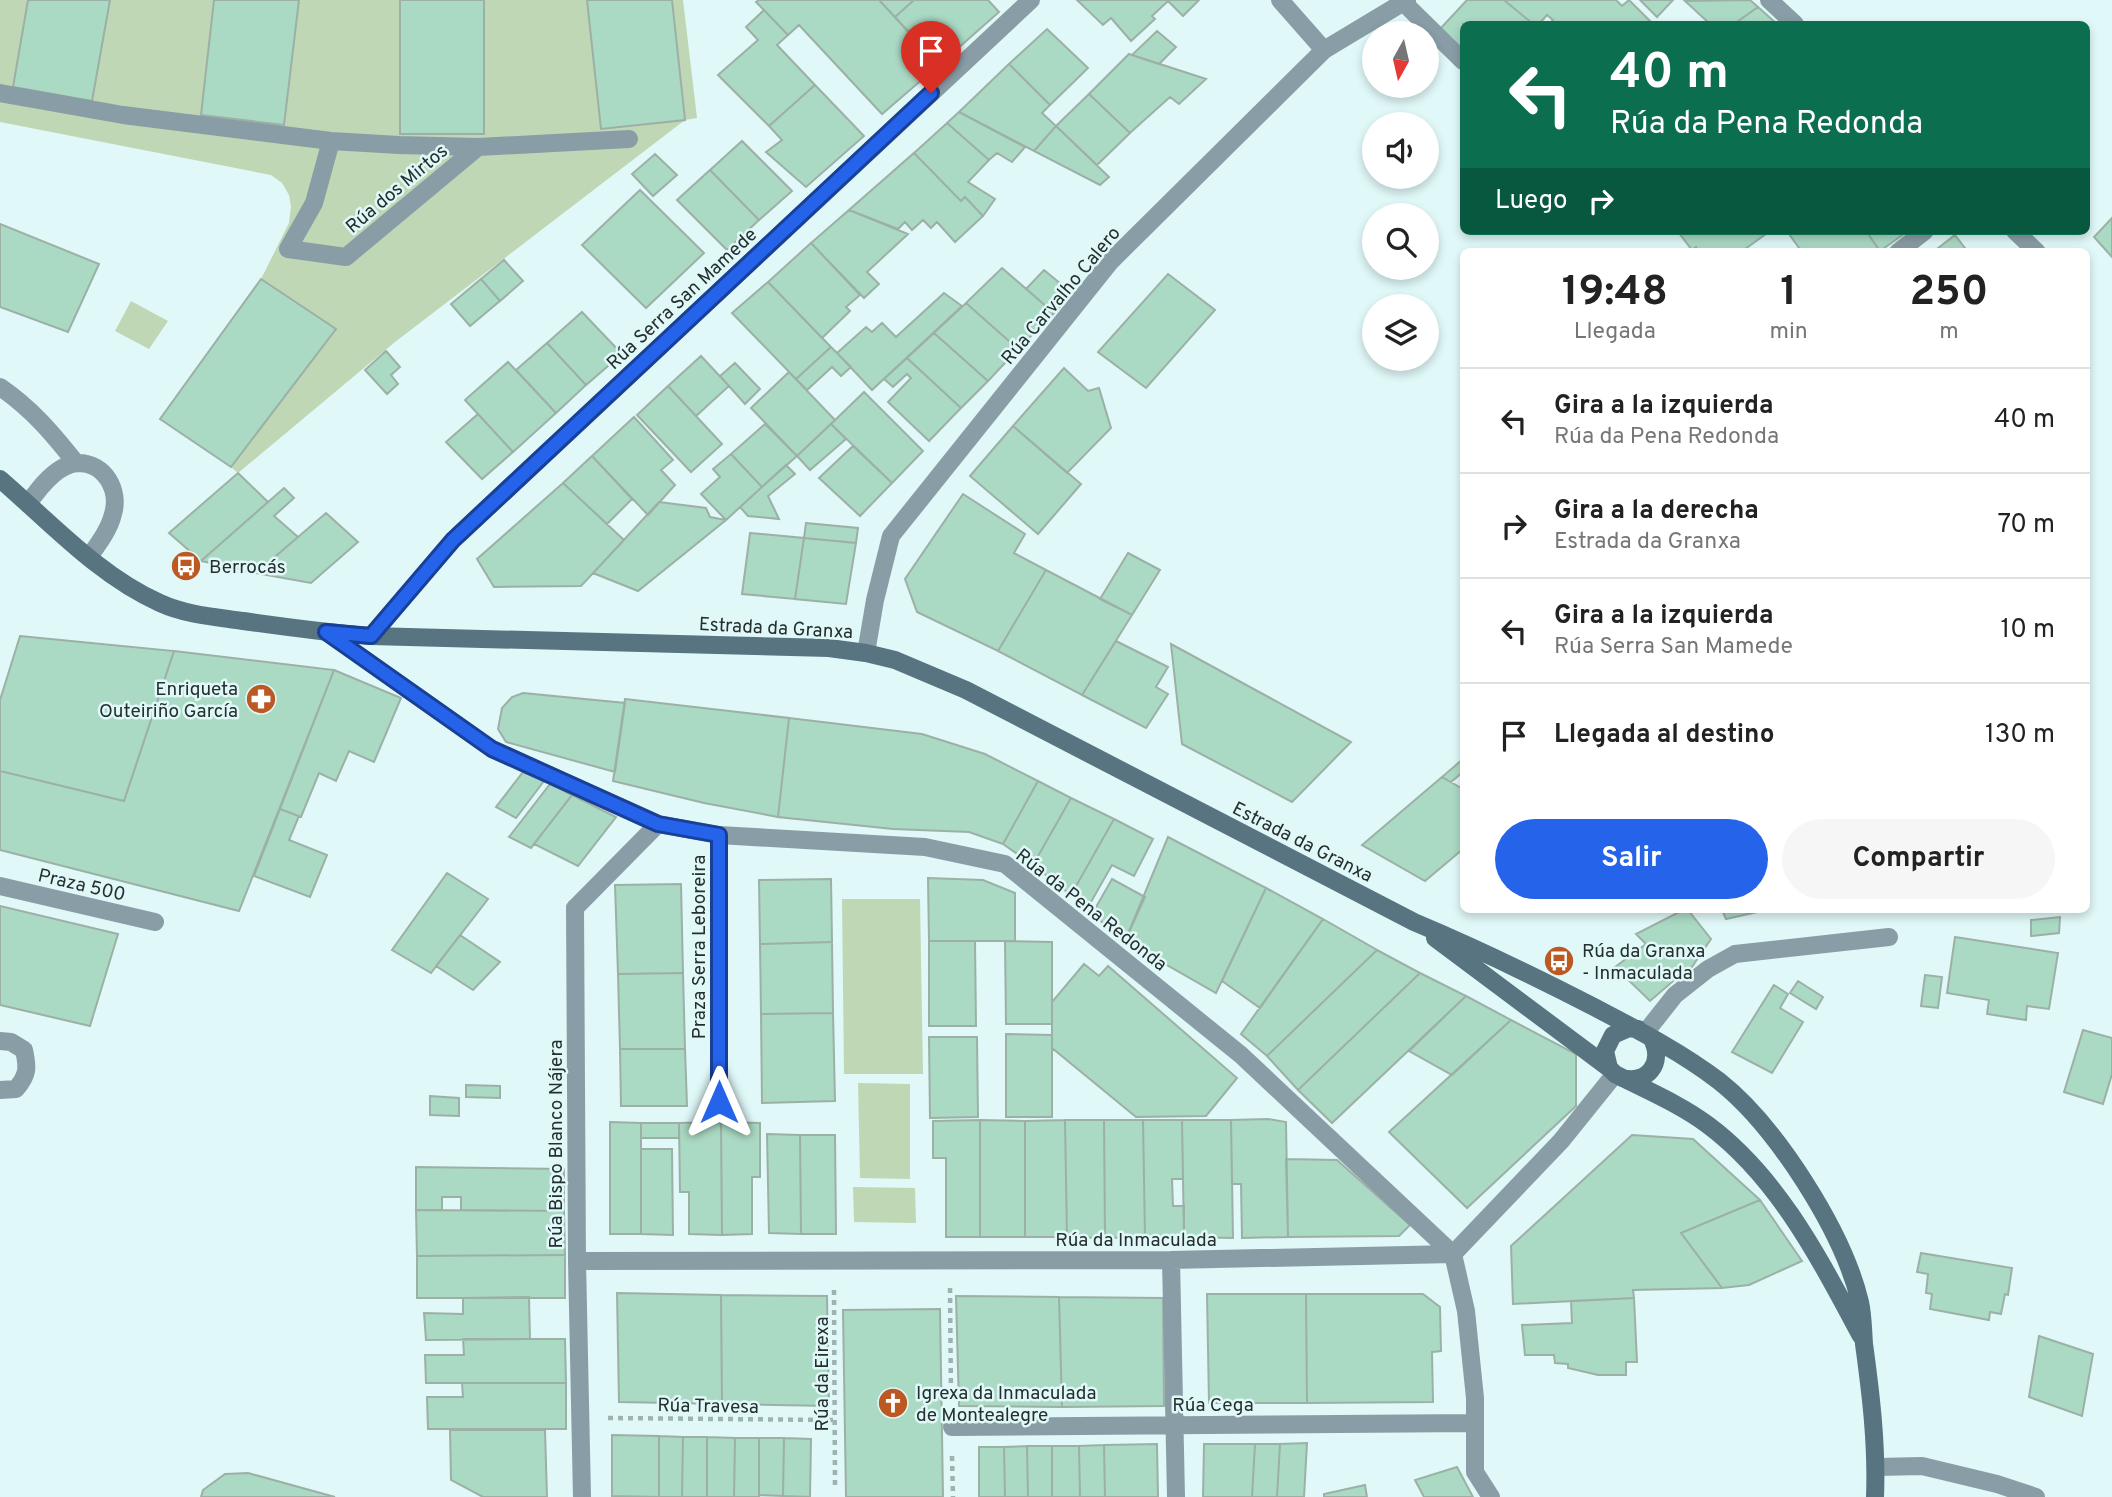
<!DOCTYPE html>
<html lang="es">
<head>
<meta charset="utf-8">
<style>
  :root { --surface:#fff; --page:#f6f6f6; --text:#222; --muted:#767676; --line:#e0e0e0; --accent:#2563eb }
  body { margin:0; font-family:Overpass,sans-serif; background:var(--page); color:var(--text); height:100vh; display:flex; flex-direction:column; font-size:26px; white-space:nowrap }
  * { box-sizing:border-box; margin:0 }
  p { font-size:23px; color:var(--muted) }
  .icon { flex:none; width:38px; height:38px; fill:none; stroke:currentColor; stroke-width:2; stroke-linecap:round; stroke-linejoin:round }
  .map { position:relative; flex:1; overflow:hidden }
  .sheet { position:absolute; left:1460px; top:248px; width:630px; height:665px; display:flex; flex-direction:column; background:var(--surface); border-radius:10px; box-shadow:0 4px 10px #0003 }
  .sheet>* { flex:none }
  .guide { position:absolute; left:1460px; top:21px; width:630px; height:214px; border-radius:10px; box-shadow:0 4px 10px #0003; background:#0b6e4f; color:#fff; overflow:hidden }
  .needle { width:46px; rotate:188deg }
  .buttons { position:absolute; left:1362px; top:21px; display:grid; gap:14px }
  .buttons a { display:grid; place-items:center; width:77px; height:77px; border-radius:50%; background:var(--surface); box-shadow:0 4px 10px #0003; font-size:35px }
  .pin { position:absolute; display:grid; place-items:center; width:60px; height:60px; color:#fff; margin:-72px -30px; border-radius:50% 50% 50% 0; rotate:-45deg; box-shadow:0 0 7px #0007 }
  .pin .icon { rotate:45deg }
  .me { position:absolute; width:77px; margin:-38px; rotate:0deg; stroke-linejoin:round; filter:drop-shadow(0 0 5px #0008) }
  .turn { display:flex; align-items:center; gap:24px; height:147px; padding:0 35px; font-size:32px }
  .turn .icon { width:91px; height:91px; stroke-width:2.5 }
  .turn b { display:block; font-size:49px; line-height:60px }
  .then { display:flex; align-items:center; height:66px; padding:0 35px; background:#0003; gap:14px; font-size:26px }
  .eta { display:flex; justify-content:space-evenly; align-items:center; height:119px; text-align:center }
  .eta b { font-size:42px; font-weight:700; line-height:49px }
  .action { display:flex; gap:14px; margin-top:auto; padding:14px 35px }
  .action a { flex:1; height:80px; border-radius:42px; background:var(--accent); color:#fff; font-size:28px; font-weight:700; line-height:80px; text-align:center }
  .action a+a { background:var(--page); color:var(--text) }
  ul { padding:0; list-style:none }
  li { display:flex; align-items:center; gap:21px; height:105px; padding:0 35px; border-top:2px solid var(--line) }
  li div { flex:1 }
  li b { display:block; font-size:26px }
  li em { font-style:normal }
  .map>svg:first-child { display:block }
  .green { fill:#bfd7b4 }
  .building { fill:#aad9c4; stroke:#9cb0a6; stroke-width:2 }
  .lines { fill:none; stroke-linecap:round; stroke-linejoin:round }
  .path { stroke:#9fb2b2; stroke-width:4.5; stroke-dasharray:5 5; stroke-linecap:butt }
  .service { stroke:#899da6; stroke-width:18 }
  .pedestrian { stroke:#899da6; stroke-width:18 }
  .minor { stroke:#899da6; stroke-width:18 }
  .secondary { stroke:#577480; stroke-width:18 }
  .route-casing { stroke:#184099; stroke-width:18 }
  .route { stroke:#2563eb; stroke-width:12 }
  .labels { text-anchor:middle; stroke-width:5; stroke-linejoin:round; paint-order:stroke }
  .street-label { font-size:19px; fill:#262f2f; stroke:#e0f8f8 }
  .poi-label { font-size:19px; fill:#262f2f; stroke:#e0f8f8; text-anchor:start }
</style>
</head>
<body>
<div class="map">
<svg width="2112" height="1497" viewBox="0 0 2112 1497">
  <rect width="100%" height="100%" fill="#e0f8f8"/>
  <path class="green" d="M0,0H683L697,118L685,120L395,342L238,473L231,467L261,279L289,223L291,206L289,195L282,183L271,175L0,122Z
    M131,301L168,321L149,349L115,331Z
    M842,899H920L923,1074H844Z
    M858,1083L910,1084V1179L860,1178Z
    M853,1187L915,1188L916,1223L854,1222Z"/>
  <path class="building" d="M28,0H110L92,101L13,87Z
    M214,0H299L284,125L201,115Z
    M400,0H484V134H400Z
    M587,0H672L685,120L601,129Z
    M759,0H879L939,65L882,114L799,25L788,35L756,2Z
    M879,0H914L895,17Z
    M914,0H988L999,12L939,65L895,17Z
    M1077,0H1199L1183,16L1168,1L1152,16L1155,19L1131,41L1111,18L1103,25Z
    M1467,0H1504L1533,24H1463V50L1440,29Z
    M1504,0H1616L1622,6L1629,0L1650,21L1646,24H1549L1553,20L1547,15L1539,24H1533Z
    M1640,0H1673L1657,17Z
    M1750,0L1758,7L1734,24H1710L1685,1Z
    M1758,7L1777,24H1734Z
    M764,10L788,35L777,45L815,85L769,126L718,75L758,40L746,27Z
    M1047,29L1088,68L1050,105L1009,64Z
    M1157,31L1176,47L1159,64L1132,55Z
    M1129,54L1132,55L1206,79L1179,104L1170,97L1130,133L1089,94Z
    M1009,64L1050,105L1042,113L1056,126L1034,151L959,112Z
    M815,85L864,136L806,187L766,152L782,140L769,126Z
    M1089,94L1130,133L1097,165L1056,126Z
    M959,112L1025,147L1012,162L997,153L989,160L947,123Z
    M947,123L989,160L968,182L995,199L983,216L965,197L961,201L914,153Z
    M1056,126L1109,177L1100,185L1034,151Z
    M742,141L792,191L759,220L710,170Z
    M914,153L961,201L965,197L983,216L955,242L937,222L931,228L923,220L912,230L905,222L898,229L849,210Z
    M655,154L677,175L653,196L632,174Z
    M710,170L759,220L727,250L677,200Z
    M640,190L704,253L646,308L582,245Z
    M849,210L908,234L867,272L879,284L864,298L811,243Z
    M2112,218V257L2094,237Z
    M0,224L99,264L68,332L0,307Z
    M1681,231H1770L1741,252H1699L1696,247L1692,250L1679,233Z
    M1794,231H1819L1821,234L1826,231H1866L1880,251L1802,252L1789,234Z
    M1866,231H1908L1880,251Z
    M1955,235L1968,252H1933Z
    M811,243L860,295L846,307L850,311L822,338L768,282Z
    M504,260L523,281L500,301L481,279Z
    M1002,268L1054,313L1018,349L966,303Z
    M1044,270L1072,293L1054,313L1026,289Z
    M1168,274L1215,310L1146,388L1098,352Z
    M261,279L336,329L231,467L160,419Z
    M481,279L500,301L470,326L451,304Z
    M768,282L831,347L796,379L732,313Z
    M944,293L962,306L872,390L837,353L866,327L872,332L882,323L896,337Z
    M966,303L1018,349L988,381L934,333Z
    M582,312L622,354L586,385L547,343Z
    M934,333L988,381L961,408L907,358Z
    M547,343L586,385L556,413L516,370Z
    M831,347L851,367L841,376L832,367L807,390L796,379Z
    M386,351L400,367L391,375L398,384L387,394L365,370Z
    M701,356L729,386L696,416L668,386Z
    M907,358L961,408L929,441L888,402L911,378L907,374L893,387L884,379Z
    M508,362L556,413L513,452L465,400Z
    M735,363L760,389L745,404L720,376Z
    M1064,368L1088,391L1099,388L1111,428L1067,473L1013,426Z
    M789,372L835,420L797,456L751,408Z
    M668,386L722,444L691,472L637,415Z
    M864,392L923,451L892,483L831,424Z
    M478,414L513,452L482,479L446,442Z
    M634,417L673,460L661,470L675,485L648,515L592,456Z
    M765,424L797,456L762,487L731,454Z
    M831,424L846,439L810,470L797,456Z
    M1013,426L1081,484L1038,534L970,476Z
    M853,446L892,483L860,516L819,478Z
    M731,454L762,487L726,520L701,494L720,477L713,469Z
    M592,456L632,499L607,524L563,483Z
    M786,465L795,474L768,496L779,519L748,516L740,507Z
    M238,473L268,502L201,561L169,533Z
    M563,483L624,540L581,586L494,587L477,559Z
    M284,488L294,498L274,516L298,537L256,573L201,561Z
    M963,494L1025,534L1014,553L1046,570L998,651L917,612L905,579Z
    M659,502L706,508L710,517L726,520L638,591L593,573Z
    M326,513L358,542L311,583L256,573Z
    M806,523L858,528L856,543L804,538Z
    M750,533L804,538L795,599L742,594Z
    M804,538L856,543L846,604L795,599Z
    M1128,553L1160,570L1132,615L1100,599Z
    M1046,570L1132,615L1082,695L998,651Z
    M20,636L174,651L124,801L0,771V700Z
    M1116,641L1168,667L1156,687L1168,694L1146,728L1082,695Z
    M1171,644L1351,742L1292,802L1182,744Z
    M174,651L334,670L239,911L0,850V771L124,801Z
    M334,670L401,698L374,762L349,751L336,781L319,773L301,817L280,809Z
    M523,693L625,703L615,772L506,742L498,729L502,708L512,697Z
    M625,699L789,718L778,817L704,803L613,781Z
    M789,718L922,734L985,754L1038,781L1003,844L969,832L893,829L778,817Z
    M1463,759V772L1451,782L1442,777Z
    M523,772L544,781L516,818L496,807Z
    M1442,777L1463,789V849L1425,881L1362,845Z
    M1038,781L1071,798L1033,865L1003,844Z
    M550,784L572,795L531,848L509,837Z
    M572,795L616,817L578,866L534,844Z
    M1071,798L1114,819L1071,895L1033,865Z
    M280,809L299,816L289,840L327,855L310,897L254,876Z
    M1114,819L1153,839L1134,876L1112,865L1087,909L1071,895Z
    M1168,837L1266,888L1216,993L1125,941Z
    M447,873L488,899L431,973L392,950Z
    M928,878L983,880L1015,893V941H929Z
    M831,879L832,942L760,944L759,880Z
    M1112,879L1145,897L1125,941L1092,914Z
    M681,884L683,973L618,974L615,885Z
    M1266,888L1323,919L1260,1008L1222,981Z
    M0,906L118,934L90,1026L0,1005Z
    M1683,910H1688L1711,939L1683,980L1679,976L1650,1001L1615,967L1646,944L1636,934Z
    M1722,910H1766L1726,919Z
    M2060,917L2059,933L2031,936V920Z
    M1323,919L1377,950L1267,1056L1241,1034Z
    M460,935L500,962L473,990L436,966Z
    M1955,937L2058,953L2049,1009L2027,1006L2026,1020L1987,1014L1989,1000L1947,993Z
    M929,941H975L976,1026H929Z
    M1005,941L1052,942V1024H1006Z
    M832,942L833,1013L761,1014L760,944Z
    M1377,950L1420,973L1298,1090L1267,1056Z
    M1084,964L1099,976L1108,966L1237,1078L1206,1116L1136,1117L1052,1048V1002Z
    M683,973L685,1049H620L618,974Z
    M1420,973L1466,996L1332,1123L1298,1090Z
    M1925,975L1942,977L1938,1008L1921,1006Z
    M1798,981L1823,997L1816,1009L1790,993Z
    M1774,985L1788,994L1780,1008L1803,1022L1772,1073L1732,1052Z
    M1466,996L1511,1020L1452,1075L1409,1051Z
    M833,1013L835,1101L762,1103L761,1014Z
    M1511,1020L1576,1054V1106L1467,1208L1389,1132Z
    M2083,1030L2112,1038V1074L2103,1104L2064,1092Z
    M1006,1034L1052,1035V1117H1006Z
    M929,1037H977L978,1117L930,1118Z
    M620,1049H685L687,1106H621Z
    M466,1085L500,1086V1098L466,1097Z
    M430,1096L459,1098V1116L430,1115Z
    M1268,1119L1286,1122L1288,1237L1242,1238L1241,1184H1232L1231,1120Z
    M980,1120L1025,1121V1237H980Z
    M980,1120V1237H946V1158H933V1121Z
    M1065,1120H1104L1105,1238L1067,1237Z
    M1065,1120L1067,1237H1025V1121Z
    M1104,1120H1143L1145,1237L1105,1238Z
    M1143,1120H1182L1183,1179H1172L1173,1206H1184V1237H1145Z
    M1182,1120H1231L1233,1238L1184,1237Z
    M610,1122L641,1123V1234H610Z
    M721,1122L760,1123V1177H752V1234L722,1235Z
    M721,1122L722,1235L689,1234V1192H680L679,1123Z
    M641,1123H679V1138H641Z
    M767,1134L800,1135L801,1234L769,1233Z
    M800,1135H835L836,1234H801Z
    M1632,1135L1693,1139L1760,1200L1681,1233L1722,1288L1633,1290L1634,1298L1513,1304L1511,1246Z
    M641,1149H672L673,1235L641,1234Z
    M1286,1159L1337,1160L1410,1225L1399,1236L1288,1237Z
    M416,1167L564,1169V1211L461,1210V1197H442V1210H416Z
    M1760,1200L1802,1261L1749,1285L1722,1288L1681,1233Z
    M416,1210L564,1211L565,1255L417,1256Z
    M1921,1253L2012,1268L2008,1295L2005,1294L2001,1314L1990,1312L1989,1320L1930,1309L1932,1294L1926,1293L1928,1274L1917,1272Z
    M565,1255V1298H417V1256Z
    M617,1293L721,1295L722,1404L619,1402Z
    M1207,1294H1306L1307,1403H1209Z
    M1306,1294H1423L1440,1307L1441,1351L1432,1352L1433,1402L1307,1403Z
    M721,1295L827,1296L829,1406L722,1404Z
    M956,1296L1059,1297L1062,1407L959,1406Z
    M529,1297L530,1339L426,1340L424,1313L463,1314V1298Z
    M1059,1297L1163,1298L1164,1406L1062,1407Z
    M1634,1298L1637,1362H1626V1375H1598L1568,1368V1364L1555,1363L1554,1355H1525L1522,1325L1572,1323L1571,1301Z
    M940,1309L943,1497H846L843,1310Z
    M2039,1336L2093,1354L2082,1416L2029,1397Z
    M463,1339H565L566,1383H426L425,1355H464Z
    M462,1383H566V1429H428L427,1397H463Z
    M450,1430H545L547,1497H483L451,1480Z
    M612,1435L659,1436V1497L612,1496Z
    M659,1436L683,1437L682,1497H659Z
    M683,1437H707V1497H682Z
    M707,1437L735,1438L734,1497H707Z
    M735,1438H759V1497H734Z
    M759,1438H784L783,1496L759,1495Z
    M784,1438L811,1439L810,1497L783,1496Z
    M1307,1443L1304,1497H1277L1280,1444Z
    M1157,1444L1158,1497H1105L1104,1445Z
    M1204,1444H1255L1252,1497H1203Z
    M1255,1444H1280L1277,1497H1252Z
    M1104,1445L1105,1497H1080L1079,1446Z
    M1027,1446H1052V1497H1028Z
    M1027,1446L1028,1497H1005L1004,1447Z
    M1052,1446H1079L1080,1497H1052Z
    M979,1447H1004L1005,1497H979Z
    M1457,1467L1473,1497H1424L1415,1480Z
    M248,1473L335,1497H201L203,1490L225,1474Z
    M1365,1485L1367,1497H1324V1494Z"/>
  <g class="lines">
    <path class="path" d="M950,1288L951,1398
      M834,1290L835,1487
      M608,1418L835,1420
      M952,1456L953,1497"/>
    <path class="service" d="M0,93L123,115L331,141L399,145L478,147L629,139
      M331,141L314,203L288,249L346,257L478,147"/>
    <path class="pedestrian" d="M575,908L658,824"/>
    <path class="minor" d="M1280,0L1324,50
      M1769,0L1795,24
      M1404,3L1463,61
      M2015,231L2037,252
      M1898,252L1925,231
      M0,387C32,409 52,433 76,463
      M28,504C39,488 57,464 78,463C105,463 120,490 113,514C109,530 99,543 89,557
      M326,632L492,749L658,824L719,835L925,847L1005,864L1241,1055L1453,1254L1466,1311L1475,1398V1472L1491,1497
      M371,636L453,540L1031,0
      M866,653L875,600L891,536L1111,261L1324,50L1407,0
      M719,835V1102
      M0,886L155,922
      M575,908L577,1261L582,1497
      M1645,1033L1675,995L1708,969L1735,954L1889,937
      M0,1041L11,1042L24,1050C28,1068 28,1075 16,1089L0,1090
      M1171,1260L1176,1497
      M577,1261L1171,1260L1453,1254L1561,1141L1615,1074
      M952,1427L1475,1423
      M1877,1467L1922,1466L1997,1484L2036,1497"/>
    <path class="secondary" d="M0,479C50,522 99,576 160,603C186,615 216,617 243,621C286,627 328,633 371,636L829,648L866,653L895,660L966,690L1414,922C1476,948 1536,977 1596,1008C1638,1030 1681,1052 1719,1081C1776,1126 1843,1231 1860,1302C1863,1315 1863,1330 1864,1344C1871,1395 1877,1445 1875,1497
      M1435,938L1609,1068L1615,1074C1646,1090 1680,1104 1708,1125C1779,1178 1820,1260 1861,1336
      M1609,1068L1605,1051L1613,1035L1629,1028L1638,1029
      M1622,1078C1648,1084 1664,1063 1652,1039"/>
  </g>
  <g class="lines">
    <g class="route-casing">
      <path id="route" d="M719,1102V835L658,824L492,749L326,632L371,636L453,540L931,93"/>
    </g>
    <use href="#route" class="route"/>
  </g>
  <defs>
    <g id="bus-disc" transform="scale(1.575)"><circle r="9.5" fill="#bc5822" stroke="#e0f8f8"/><path d="M-5-6H5V4H4V6H2V4H-2V6H-4V4H-5ZM-3.5-4V0h7V-4ZM-3.5 1.2v1.5H-2V1.2ZM2 1.2v1.5H3.5V1.2Z" fill="#fff"/></g>
    <g id="pharmacy-disc" transform="scale(1.575)"><circle r="9.5" fill="#bc5822" stroke="#e0f8f8"/><path d="M-2-6h4v4h4v4h-4v4h-4v-4h-4v-4h4Z" fill="#fff"/></g>
    <g id="church-disc" transform="scale(1.575)"><circle r="9.5" fill="#bc5822" stroke="#e0f8f8"/><path d="M-1.2-6h2.4v3.5h3.3v2.4h-3.3V6h-2.4V-.1h-3.3v-2.4h3.3Z" fill="#fff"/></g>
  </defs>
  <g fill-rule="evenodd">
    <use href="#bus-disc" x="186" y="566"/>
    <use href="#pharmacy-disc" x="261" y="699"/>
    <use href="#bus-disc" x="1559" y="961"/>
    <use href="#church-disc" x="893" y="1403"/>
  </g>
  <g class="labels">
    <g class="street-label">
      <text transform="translate(396 188) rotate(-40)" y="7">Rúa dos Mirtos</text>
      <text transform="translate(1060 295) rotate(-50)" y="7">Rúa Carvalho Calero</text>
      <text transform="translate(681 298) rotate(-43)" y="7">Rúa Serra San Mamede</text>
      <text transform="translate(776 627) rotate(3)" y="7">Estrada da Granxa</text>
      <text transform="translate(1303 841) rotate(27)" y="7">Estrada da Granxa</text>
      <text transform="translate(82 884) rotate(13)" y="7">Praza 500</text>
      <text transform="translate(1092 909) rotate(38)" y="7">Rúa da Pena Redonda</text>
      <text transform="translate(698 947) rotate(-90)" y="7">Praza Serra Leboreira</text>
      <text transform="translate(555 1144) rotate(-90)" y="7">Rúa Bispo Blanco Nájera</text>
      <text x="1136" y="1246">Rúa da Inmaculada</text>
      <text transform="translate(821 1374) rotate(-90)" y="7">Rúa da Eirexa</text>
      <text x="1213" y="1411">Rúa Cega</text>
      <text transform="translate(708 1405) rotate(1)" y="7">Rúa Travesa</text>
    </g>
    <g class="poi-label">
      <text x="209" y="573">Berrocás</text>
      <text x="238" y="695" text-anchor="end">Enriqueta<tspan x="238" dy="22">Outeiriño García</tspan></text>
      <text x="1582" y="957">Rúa da Granxa<tspan x="1582" dy="22">- Inmaculada</tspan></text>
      <text x="916" y="1399">Igrexa da Inmaculada<tspan x="916" dy="22">de Montealegre</tspan></text>
    </g>
  </g>
</svg>
<div class="buttons">
<a><svg class="needle" viewBox="-14 -14 28 28"><path d="M0-13l5 13h-10z" fill="#e53935"/><path d="M0 13l5-13h-10z" fill="#767676"/></svg></a>
<a><svg class="icon" aria-label="sound" viewBox="0 0 24 24"><path d="M4 9h4l5-4v14l-5-4H4zM17 9q2 3 0 6"/></svg></a>
<a><svg class="icon" aria-label="search" viewBox="0 0 24 24"><circle cx="10" cy="10" r="6"/><path d="M15 15l6 6"/></svg></a>
<a><svg class="icon" aria-label="layers" viewBox="0 0 24 24"><path d="M12 4l9 5-9 5-9-5zM3 14l9 5 9-5"/></svg></a>
</div>
<div class="pin" style="left:931px;top:93px;background:#d93025"><svg class="icon" aria-label="arrive" viewBox="0 0 24 24"><path d="M6 21V4h12l-3 4 3 4H6"/></svg></div>
<svg class="me" style="left:719px;top:1102px" viewBox="-20 -20 40 40"><path d="M0-17L14 15 0 8-14 15z" fill="#2563eb" stroke="#fff" stroke-width="4"/></svg>
<div class="guide">
<div class="turn"><svg class="icon" aria-label="left" viewBox="0 0 24 24"><path d="M17 20v-9H6M10 6l-5 5 5 5"/></svg><div><b>40 m</b>Rúa da Pena Redonda</div></div>
<div class="then">Luego<svg class="icon" aria-label="right" viewBox="0 0 24 24"><path d="M7 20v-9h11M14 6l5 5-5 5"/></svg></div>
</div>
<section class="sheet">
<div class="eta">
<div><b>19:48</b><p>Llegada</p></div>
<div><b>1</b><p>min</p></div>
<div><b>250</b><p>m</p></div>
</div>
<ul>
<li><svg class="icon" aria-label="left" viewBox="0 0 24 24"><path d="M17 20v-9H6M10 6l-5 5 5 5"/></svg><div><b>Gira a la izquierda</b><p>Rúa da Pena Redonda</p></div><em>40 m</em></li>
<li><svg class="icon" aria-label="right" viewBox="0 0 24 24"><path d="M7 20v-9h11M14 6l5 5-5 5"/></svg><div><b>Gira a la derecha</b><p>Estrada da Granxa</p></div><em>70 m</em></li>
<li><svg class="icon" aria-label="left" viewBox="0 0 24 24"><path d="M17 20v-9H6M10 6l-5 5 5 5"/></svg><div><b>Gira a la izquierda</b><p>Rúa Serra San Mamede</p></div><em>10 m</em></li>
<li><svg class="icon" aria-label="arrive" viewBox="0 0 24 24"><path d="M6 21V4h12l-3 4 3 4H6"/></svg><div><b>Llegada al destino</b></div><em>130 m</em></li>
</ul>
<div class="action"><a>Salir</a><a>Compartir</a></div>
</section>
</div>
</body>
</html>
